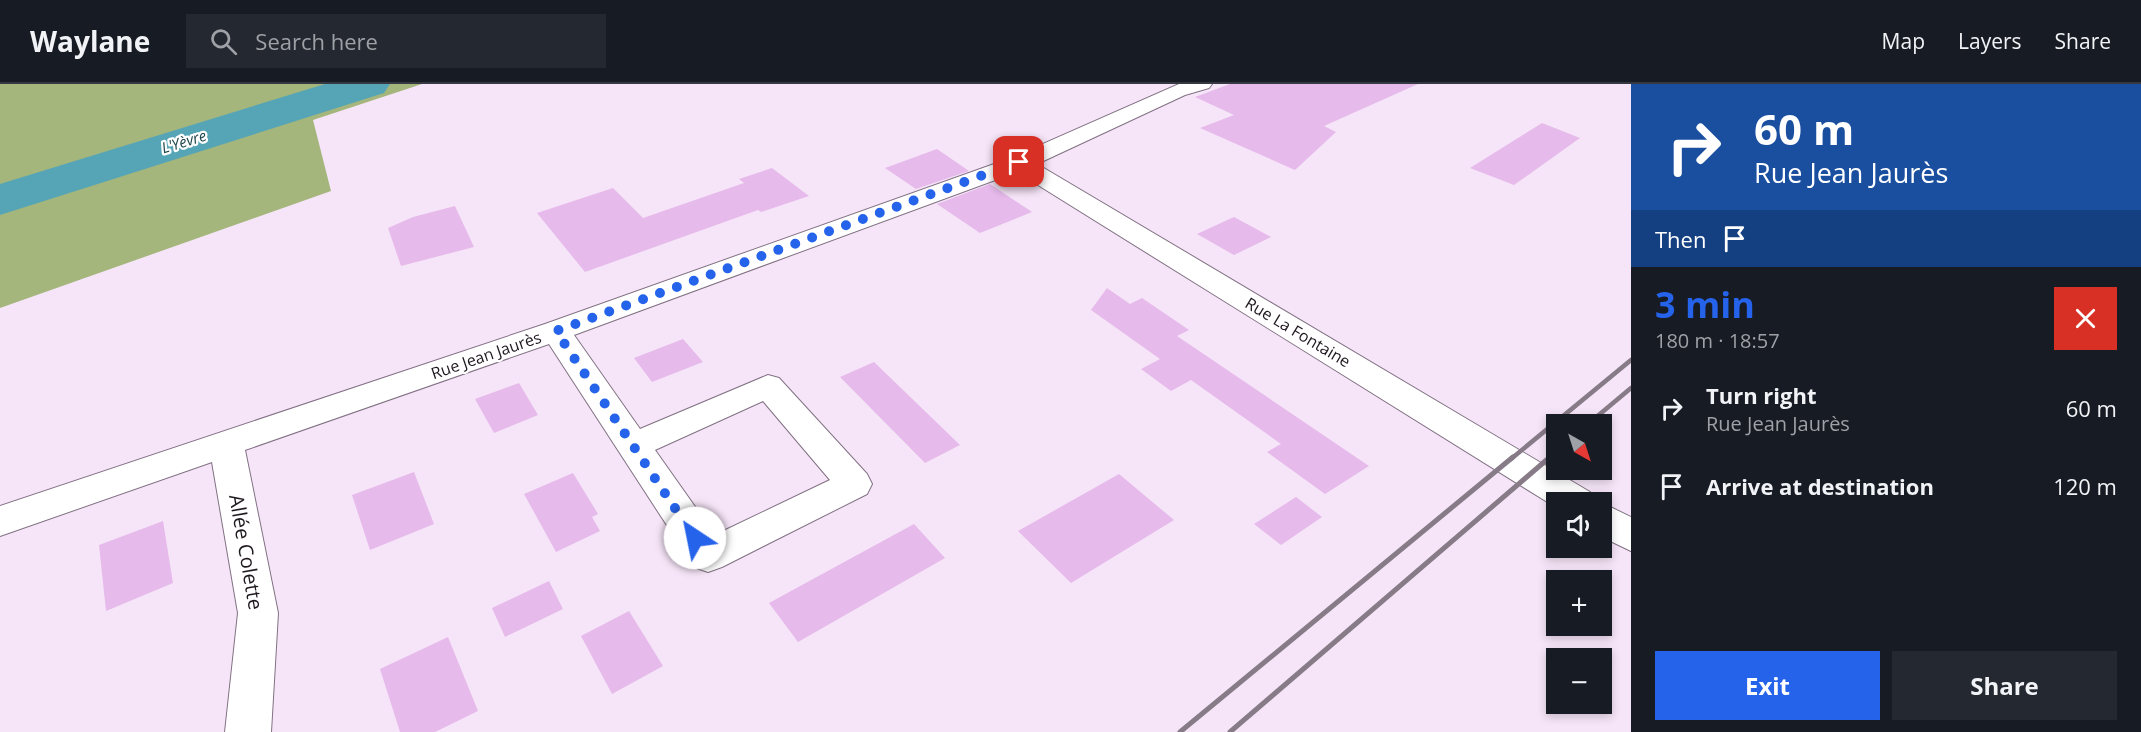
<!DOCTYPE html>
<html lang="en">
<head>
<meta charset="utf-8">
<style>
  :root { --surface:#171b24; --page:#242831; --text:#f1f3f6; --muted:#9ea1a6; --line:#363941; --accent:#2563eb }
  body { margin:0; font-family:"Open Sans",sans-serif; background:var(--page); color:var(--text); height:100vh; display:flex; flex-direction:column; font-size:22px; white-space:nowrap }
  * { box-sizing:border-box; margin:0 }
  p { font-size:20px; color:var(--muted) }
  .icon { flex:none; width:33px; height:33px; fill:none; stroke:currentColor; stroke-width:2; stroke-linecap:round; stroke-linejoin:round }
  .map { position:relative; flex:1; overflow:hidden }
  .panel { display:flex; flex-direction:column; background:var(--surface); width:510px }
  .panel>* { flex:none }
  .banner { background:#1a4fa0; color:#fff; overflow:hidden }
  .needle { width:39px; rotate:141deg }
  .controls { position:absolute; left:1546px; top:330px; display:grid; gap:12px }
  .controls a { display:grid; place-items:center; width:66px; height:66px; border-radius:0px; background:var(--surface); box-shadow:0 3px 9px #0003; font-size:30px }
  .pin { position:absolute; display:grid; place-items:center; width:51px; height:51px; color:#fff; margin:-26px; border-radius:12px; box-shadow:0 3px 9px #0006 }
  .me { position:absolute; width:66px; margin:-33px; rotate:326deg; stroke-linejoin:round; filter:drop-shadow(0 0 4px #0008) }
  .turn { display:flex; align-items:center; gap:21px; height:126px; padding:0 24px; font-size:27px }
  .turn .icon { width:78px; height:78px; stroke-width:2.5 }
  .turn b { display:block; font-size:42px; line-height:51px }
  .then { display:flex; align-items:center; height:57px; padding:0 24px; background:#0003; gap:12px; font-size:22px }
  .round { display:grid; place-items:center; flex:none; width:63px; height:63px; border-radius:0px; background:var(--page) }
  .summary { display:flex; align-items:center; justify-content:space-between; height:102px; padding:0 24px }
  h1 { font-size:36px; font-weight:700; line-height:45px; color:var(--accent) }
  .primary-button { display:flex; gap:12px; margin-top:auto; padding:12px 24px }
  .primary-button a { flex:1; height:69px; border-radius:0px; background:var(--accent); color:#fff; font-size:24px; font-weight:700; line-height:69px; text-align:center }
  .primary-button a+a { background:var(--page); color:var(--text) }
  ul { padding:0; list-style:none }
  li { display:flex; align-items:center; gap:18px; height:78px; padding:0 24px }
  li div { flex:1 }
  li b { display:block; font-size:22px }
  li em { font-style:normal }
  header { display:flex; align-items:center; gap:36px; box-sizing:border-box; height:84px; padding:0 30px; background:var(--surface); border-bottom:2px solid var(--line) }
  header strong { font-size:28px }
  nav { display:flex; gap:33px; margin-inline-start:auto; font-size:21px }
  .search { width:420px; height:54px; background:var(--page); display:flex; align-items:center; gap:15px; box-sizing:border-box; padding:0 21px; border-radius:0px; color:var(--muted); font-size:22px }
  main { display:flex; flex:1; min-height:0 }
  .map>svg:first-child { display:block }
  .forest { fill:#a4b67c }
  .lines { fill:none; stroke-linecap:round; stroke-linejoin:round }
  .river { fill:#56a5b6; fill-rule:evenodd }
  .building { fill:#e6baeb }
  .minor-casing { stroke:#817183; stroke-width:2 }
  .minor { fill:#fff; fill-rule:evenodd }
  .rail-far1 { stroke:#877b88; stroke-width:4.5 }
  .rail { stroke:#877b88; stroke-width:5 }
  .route { stroke:#2563eb; stroke-width:10; stroke-dasharray:0 18 }
  .labels { text-anchor:middle; stroke-width:4.5; stroke-linejoin:round; paint-order:stroke }
  .far-water-label { font-size:15px; font-style:italic; fill:#20464d; stroke:#fff }
  .street-label { font-size:16px; fill:#1f181f; stroke:#fff }
  .near-street-label { font-size:20px; fill:#1f181f; stroke:#fff }
</style>
</head>
<body>
<header>
<strong>Waylane</strong>
<div class="search"><svg class="icon" aria-label="search" viewBox="0 0 24 24"><circle cx="10" cy="10" r="6"/><path d="M15 15l6 6"/></svg>Search here</div>
<nav><a>Map</a><a>Layers</a><a>Share</a></nav>
</header>
<main>
<div class="map">
<svg width="1631" height="648" viewBox="0 0 1631 648">
  <rect width="100%" height="100%" fill="#f6e5f8"/>
  <path class="forest" d="M0,0H422L313,36L331,107L0,224Z"/>
  <g class="lines">
    <path class="river" d="M325,0H390L384,9L0,131V100Z"/>
  </g>
  <path class="building" d="M1230,0H1418L1324,42L1336,48L1295,86L1200,44L1234,31L1195,13Z
    M1542,39L1580,54L1514,101L1470,84Z
    M937,65L969,87L916,105L885,84Z
    M772,84L809,112L761,128L758,126L585,188L537,129L613,104L643,134L744,99L739,95Z
    M990,100L1032,128L980,149L937,120Z
    M455,122L474,163L401,182L388,144L413,133Z
    M1234,133L1271,153L1234,171L1197,150Z
    M1107,204L1130,220L1142,214L1189,246L1177,252L1369,382L1325,410L1267,368L1281,360L1191,296L1171,307L1141,285L1160,275L1091,226Z
    M683,255L703,278L652,298L634,274Z
    M874,278L902,305L960,361L925,379L840,293Z
    M519,299L538,331L494,349L475,315Z
    M414,388L434,440L370,466L352,411Z
    M573,389L598,430L592,433L600,447L556,468L524,410Z
    M1119,390L1174,436L1071,499L1018,447Z
    M1296,413L1322,433L1281,461L1254,440Z
    M163,437L173,499L106,527L99,461Z
    M914,440L945,474L798,558L769,519Z
    M549,497L563,525L505,553L492,524Z
    M629,527L663,582L612,610L581,552Z
    M448,553L478,627L435,648H400L380,585Z"/>
  <g class="lines">
    <g class="minor-casing">
      <path id="minor" d="M1179,0H1212L1209,4L1185,11L1037,80L1590,408L1595,418H1557V424L1017,88L574,251L640,345L768,291L779,294L867,390L872,400L867,410L722,483L708,488L694,483L549,260L245,366L278,529L271,648H225L238,529L212,378L0,452V422L545,240L1011,74ZM763,317L830,396L715,451L655,366Z
        M1602,419L1631,433V467L1602,453Z"/>
    </g>
    <use href="#minor" class="minor"/>
    <path class="rail-far1" d="M1588,340L1631,304
      M1511,375L1631,276
      M1548,375L1557,367"/>
    <path class="rail" d="M1180,648L1513,373
      M1230,648L1550,373"/>
  </g>
  <g class="lines">
    <path class="route" d="M695,454L556,247L1019,78"/>
  </g>
  <g class="labels">
    <g class="far-water-label">
      <text transform="translate(184 58) rotate(-17)" y="5">L'Yèvre</text>
    </g>
    <g class="street-label">
      <text transform="translate(1298 248) rotate(31)" y="6">Rue La Fontaine</text>
      <text transform="translate(486 271) rotate(-19)" y="6">Rue Jean Jaurès</text>
    </g>
    <g class="near-street-label">
      <text transform="translate(246 468) rotate(80)" y="7">Allée Colette</text>
    </g>
  </g>
</svg>
<div class="controls">
<a><svg class="needle" viewBox="-14 -14 28 28"><path d="M0-13l5 13h-10z" fill="#e53935"/><path d="M0 13l5-13h-10z" fill="#9ea1a6"/></svg></a>
<a><svg class="icon" aria-label="sound" viewBox="0 0 24 24"><path d="M4 9h4l5-4v14l-5-4H4zM17 9q2 3 0 6"/></svg></a>
<a>+</a>
<a>−</a>
</div>
<div class="pin" style="left:1019px;top:78px;background:#d93025"><svg class="icon" aria-label="arrive" viewBox="0 0 24 24"><path d="M6 21V4h12l-3 4 3 4H6"/></svg></div>
<svg class="me" style="left:695px;top:454px" viewBox="-20 -20 40 40"><circle r="19" fill="#fff"/><path d="M0-13L10 11 0 6-10 11z" fill="#2563eb"/></svg>
</div>
<section class="panel">
<div class="banner">
<div class="turn"><svg class="icon" aria-label="right" viewBox="0 0 24 24"><path d="M7 20v-9h11M14 6l5 5-5 5"/></svg><div><b>60 m</b>Rue Jean Jaurès</div></div>
<div class="then">Then<svg class="icon" aria-label="arrive" viewBox="0 0 24 24"><path d="M6 21V4h12l-3 4 3 4H6"/></svg></div>
</div>
<div class="summary"><div><h1>3 min</h1><p>180 m · 18:57</p></div><a class="round" style="background:#d93025;color:#fff"><svg class="icon" aria-label="close" viewBox="0 0 24 24"><path d="M6 6l12 12M18 6L6 18"/></svg></a></div>
<ul>
<li><svg class="icon" aria-label="right" viewBox="0 0 24 24"><path d="M7 20v-9h11M14 6l5 5-5 5"/></svg><div><b>Turn right</b><p>Rue Jean Jaurès</p></div><em>60 m</em></li>
<li><svg class="icon" aria-label="arrive" viewBox="0 0 24 24"><path d="M6 21V4h12l-3 4 3 4H6"/></svg><div><b>Arrive at destination</b></div><em>120 m</em></li>
</ul>
<div class="primary-button"><a>Exit</a><a>Share</a></div>
</section>
</main>
</body>
</html>
